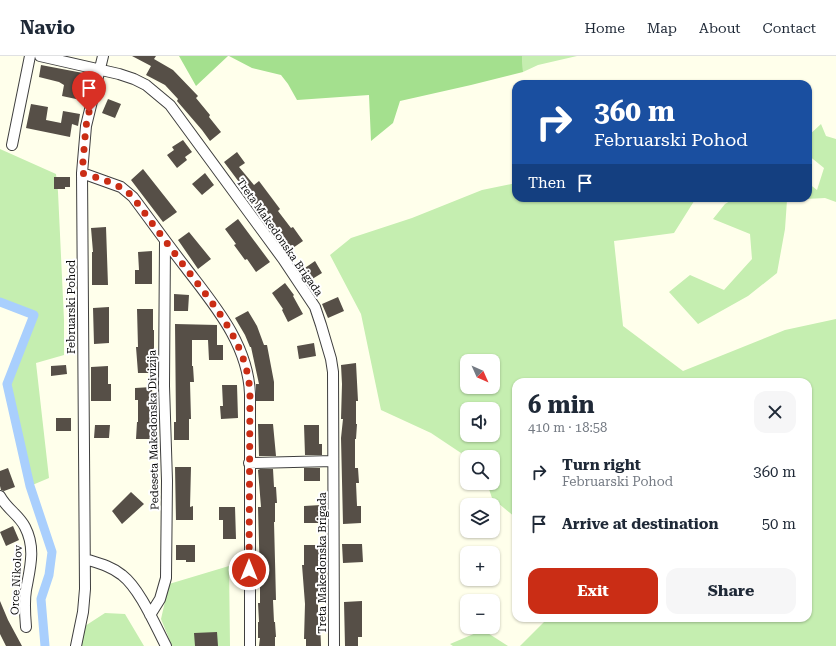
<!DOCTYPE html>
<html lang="en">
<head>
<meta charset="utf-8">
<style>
  :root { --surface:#fff; --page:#f6f6f7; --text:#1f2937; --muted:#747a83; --line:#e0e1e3; --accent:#ca2d15 }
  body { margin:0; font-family:"Roboto Serif",serif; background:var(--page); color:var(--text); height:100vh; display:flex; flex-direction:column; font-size:15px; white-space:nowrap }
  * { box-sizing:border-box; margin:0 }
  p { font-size:13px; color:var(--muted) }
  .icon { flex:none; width:22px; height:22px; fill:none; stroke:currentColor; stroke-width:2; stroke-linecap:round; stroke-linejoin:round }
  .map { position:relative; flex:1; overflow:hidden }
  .side { position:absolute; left:512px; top:322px; width:300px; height:244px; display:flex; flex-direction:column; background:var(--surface); border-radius:12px; box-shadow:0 1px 3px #0004 }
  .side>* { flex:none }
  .hud { position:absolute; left:512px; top:24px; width:300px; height:122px; border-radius:12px; box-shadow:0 1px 3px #0004; background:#1a4fa0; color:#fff; overflow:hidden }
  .needle { width:26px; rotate:135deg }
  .tools { position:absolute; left:460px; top:298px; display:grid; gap:8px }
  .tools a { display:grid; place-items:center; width:40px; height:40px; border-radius:8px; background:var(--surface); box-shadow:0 1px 3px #0004; font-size:20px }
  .pin { position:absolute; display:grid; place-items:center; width:34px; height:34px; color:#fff; margin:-41px -17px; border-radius:50% 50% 50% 0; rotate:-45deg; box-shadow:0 0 4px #0007 }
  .pin .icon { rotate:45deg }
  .me { position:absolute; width:44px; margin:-22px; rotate:0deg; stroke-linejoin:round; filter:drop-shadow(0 0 3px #0008) }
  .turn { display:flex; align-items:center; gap:14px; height:84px; padding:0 16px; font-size:18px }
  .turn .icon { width:52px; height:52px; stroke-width:2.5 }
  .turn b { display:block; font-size:28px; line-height:34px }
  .then { display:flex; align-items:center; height:38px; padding:0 16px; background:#0003; gap:8px; font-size:15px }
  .round { display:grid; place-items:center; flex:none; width:42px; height:42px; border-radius:12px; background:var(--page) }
  .summary { display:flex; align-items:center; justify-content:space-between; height:68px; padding:0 16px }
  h1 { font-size:24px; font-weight:700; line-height:30px }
  .cta { display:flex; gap:8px; margin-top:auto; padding:8px 16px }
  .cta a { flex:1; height:46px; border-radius:12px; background:var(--accent); color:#fff; font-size:16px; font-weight:700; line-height:46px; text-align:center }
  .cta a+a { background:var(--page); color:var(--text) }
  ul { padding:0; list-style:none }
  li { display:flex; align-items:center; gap:12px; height:52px; padding:0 16px }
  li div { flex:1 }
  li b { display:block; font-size:15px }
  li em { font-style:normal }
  header { display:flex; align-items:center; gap:24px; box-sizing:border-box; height:56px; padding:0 20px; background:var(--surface); border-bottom:1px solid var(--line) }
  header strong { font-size:19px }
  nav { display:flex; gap:22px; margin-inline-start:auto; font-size:14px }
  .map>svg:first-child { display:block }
  .green { fill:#c5eeb0; fill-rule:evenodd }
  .forest { fill:#a4e08e }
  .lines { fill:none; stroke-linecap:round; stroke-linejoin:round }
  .canal { stroke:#a9cffd; stroke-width:9 }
  .building { fill:#564f47 }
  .street-casing { stroke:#3f3f3f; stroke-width:12 }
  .street { stroke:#fff; stroke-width:10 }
  .route { stroke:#ca2d15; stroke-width:7; stroke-dasharray:0 12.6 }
  .labels { text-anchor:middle; stroke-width:4; stroke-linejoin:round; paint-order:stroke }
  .street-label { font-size:11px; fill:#0c0c0c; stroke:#fff }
</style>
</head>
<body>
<header>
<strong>Navio</strong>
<nav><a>Home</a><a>Map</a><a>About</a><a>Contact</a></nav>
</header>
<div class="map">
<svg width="836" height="590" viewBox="0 0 836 590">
  <rect width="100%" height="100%" fill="#ffffeb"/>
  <path class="green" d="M522,0H577L538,9L523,16Z
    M821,68L826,80L836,83V146L825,142L787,144L785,173L777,217L748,240L698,268L669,236L690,219L724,234L752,203L750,178L713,163L725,148L735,142H808V127L817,134L824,112L808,99V80Z
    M0,93L56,118L58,136L64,264V299L36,307L49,422L30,430L5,331L33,259L0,246Z
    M516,127V142H696L674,177L614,185L623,270L683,315L785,274L836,263V590H520L548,562H808V326H516V462L492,442L487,427H493V401H467L431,377L381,354L361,258L330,199L351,182L412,162L482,134ZM467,305H493V331H467ZM467,353H493V379H467Z
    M229,510L230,590H172L161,563L169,528Z
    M105,557L125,558L144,590H81L85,570Z
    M483,574L508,590H453L450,588Z"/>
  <path class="forest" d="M179,0H228L196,30Z
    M229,0H522L523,16L471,29L400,45L393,67L371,85L369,39L297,44L288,28L281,19L252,12Z"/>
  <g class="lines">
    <path class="canal" d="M0,246L34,259L7,328L30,430L52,496L49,519L41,543L45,590"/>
  </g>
  <path class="building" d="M132,0H156L154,3L173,14L198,40L196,42L210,59L209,61L221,76L210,85L202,74L177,45L178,43L165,29L146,19L151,10Z
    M41,9L83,17L76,43L62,40L64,29L59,26L39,21Z
    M108,43L121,48L115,62L102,57Z
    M31,48L48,51L46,64L61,67L63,55L80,58L78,70L72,68L70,81L26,72Z
    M183,84L192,96L185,101L187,104L177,112L167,99L174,94L172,91Z
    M237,96L245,107L239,111L254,129L259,125L280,153L278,155L291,172L293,171L303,185L290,194L224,106Z
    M143,113L177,156L163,166L131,124Z
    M205,117L214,129L202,139L192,128Z
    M54,121H70V131H65V133H54Z
    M238,163L270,206L256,216L247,203L245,204L234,189L236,188L225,173Z
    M106,171L108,229H92V196H93L91,172Z
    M189,176L211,203L198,213L178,184Z
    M152,195V228H135V214H139L138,196Z
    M315,205L322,217L309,225L302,214Z
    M285,227L294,239L293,240L303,258L288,266L282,254L283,253L272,237Z
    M174,238L189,239L188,255H174Z
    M338,241L344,255L328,262L322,248Z
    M109,251V287L94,288L93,252Z
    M137,253H153V274H154V317H138L136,291H138Z
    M248,255L257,270L264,289H267L274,326V345H256V328H259L251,291H250L245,279L235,262Z
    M175,268L217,269V289H223V304H209L208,284H192V310H193L194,326H190L191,363H189V384H174V366H176Z
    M314,287L316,300L299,303L297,290Z
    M356,307L358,345H356V368H357L356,383H355V412H358L359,427H356L357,450H361V467L343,468L341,382L343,363H341L342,328L341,309Z
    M66,309L67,318L51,320V310Z
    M108,310V328H111V345H91V311Z
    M222,329H237L238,362L221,363L220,350H223Z
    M152,331L154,367L153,383H136L137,366H138V344H135V332Z
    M56,362H71V375H56Z
    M258,368H273L276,400H259Z
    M95,369H110L109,382H94Z
    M304,369H319V388H322V399H305Z
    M175,411H191L190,451L193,450V464H176Z
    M8,412L15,431L4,435L1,434L0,430V415Z
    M304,412H320V425H304Z
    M260,413H273L274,431H276L277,447H275V466H274L276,544H273L274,566H275L276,581H275V590H259L260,582H258V566H259L258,547H260V523L258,451H261L258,414Z
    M131,436L144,448L122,468L112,455Z
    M321,449V467H304V450Z
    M219,451H235L236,483H223V464H219Z
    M13,470L19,484L6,490L0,476Z
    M342,488H362L363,506L343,507Z
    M176,489H195V506H186V504H176Z
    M304,489H321V505H318L320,543H318V566H320L321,590H306V583H304L305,548L302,509H304Z
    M0,545L8,564L22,590H6L0,578Z
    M362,545V581H358V590H345L344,546Z
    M217,576L218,590H195L194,577Z"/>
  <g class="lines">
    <g class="street-casing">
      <path id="street" d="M40,0L119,18L134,23L146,29L170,49L283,203L315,251L321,269L331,303L333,316L334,590
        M12,89L30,0
        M82,117L121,131L133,141C151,165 168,189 186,212C215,250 248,288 250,338V590
        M249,407L333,405
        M0,440C7,453 19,459 25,471C36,492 30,512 26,534C24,546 25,559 26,571
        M85,503C98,507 111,510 122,519C140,533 155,569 166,590
        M150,559L160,543L166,522L167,425L164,330L165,185
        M76,590L83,556L85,533L82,117L86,70L103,0"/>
    </g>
    <use href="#street" class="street"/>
  </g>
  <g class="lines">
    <path class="route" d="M89,56L86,70L82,117C101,123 119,127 133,141C151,166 169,190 188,215C216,252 248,289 250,338L249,514"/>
  </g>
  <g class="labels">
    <g class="street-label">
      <text transform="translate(280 181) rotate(55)" y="4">Treta Makedonska Brigada</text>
      <text transform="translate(71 251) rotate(-90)" y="4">Februarski Pohod</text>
      <text transform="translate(153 374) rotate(-91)" y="4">Pedeseta Makedonska Divizija</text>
      <text transform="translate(322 507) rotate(-90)" y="4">Treta Makedonska Brigada</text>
      <text transform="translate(16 524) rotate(-87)" y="4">Orce Nikolov</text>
    </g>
  </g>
</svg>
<div class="tools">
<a><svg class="needle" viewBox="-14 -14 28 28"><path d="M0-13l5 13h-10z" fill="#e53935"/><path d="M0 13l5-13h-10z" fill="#747a83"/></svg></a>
<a><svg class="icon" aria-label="sound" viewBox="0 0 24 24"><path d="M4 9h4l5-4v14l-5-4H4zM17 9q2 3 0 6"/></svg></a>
<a><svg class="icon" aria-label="search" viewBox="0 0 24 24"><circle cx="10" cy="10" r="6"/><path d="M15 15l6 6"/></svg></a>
<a><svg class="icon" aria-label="layers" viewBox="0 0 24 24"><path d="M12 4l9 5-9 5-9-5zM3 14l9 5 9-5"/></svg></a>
<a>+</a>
<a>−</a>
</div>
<div class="pin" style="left:89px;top:56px;background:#d93025"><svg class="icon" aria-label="arrive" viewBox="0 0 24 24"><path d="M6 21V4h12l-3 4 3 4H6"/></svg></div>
<svg class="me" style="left:249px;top:514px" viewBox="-20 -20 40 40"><circle r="17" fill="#ca2d15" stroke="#fff" stroke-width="3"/><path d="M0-11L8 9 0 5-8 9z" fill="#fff"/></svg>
<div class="hud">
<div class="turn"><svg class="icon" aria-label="right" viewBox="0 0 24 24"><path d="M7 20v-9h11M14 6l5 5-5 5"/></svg><div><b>360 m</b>Februarski Pohod</div></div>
<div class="then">Then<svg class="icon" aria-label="arrive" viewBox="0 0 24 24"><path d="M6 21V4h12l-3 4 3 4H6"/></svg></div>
</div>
<section class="side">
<div class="summary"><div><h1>6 min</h1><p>410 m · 18:58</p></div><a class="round"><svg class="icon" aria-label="close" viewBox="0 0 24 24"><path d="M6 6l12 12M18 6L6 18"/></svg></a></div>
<ul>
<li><svg class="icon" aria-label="right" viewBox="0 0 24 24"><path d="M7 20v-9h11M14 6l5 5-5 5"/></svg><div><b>Turn right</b><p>Februarski Pohod</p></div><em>360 m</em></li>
<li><svg class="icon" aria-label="arrive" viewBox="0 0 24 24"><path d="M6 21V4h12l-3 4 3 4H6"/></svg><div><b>Arrive at destination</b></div><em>50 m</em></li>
</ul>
<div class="cta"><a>Exit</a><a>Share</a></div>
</section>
</div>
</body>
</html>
